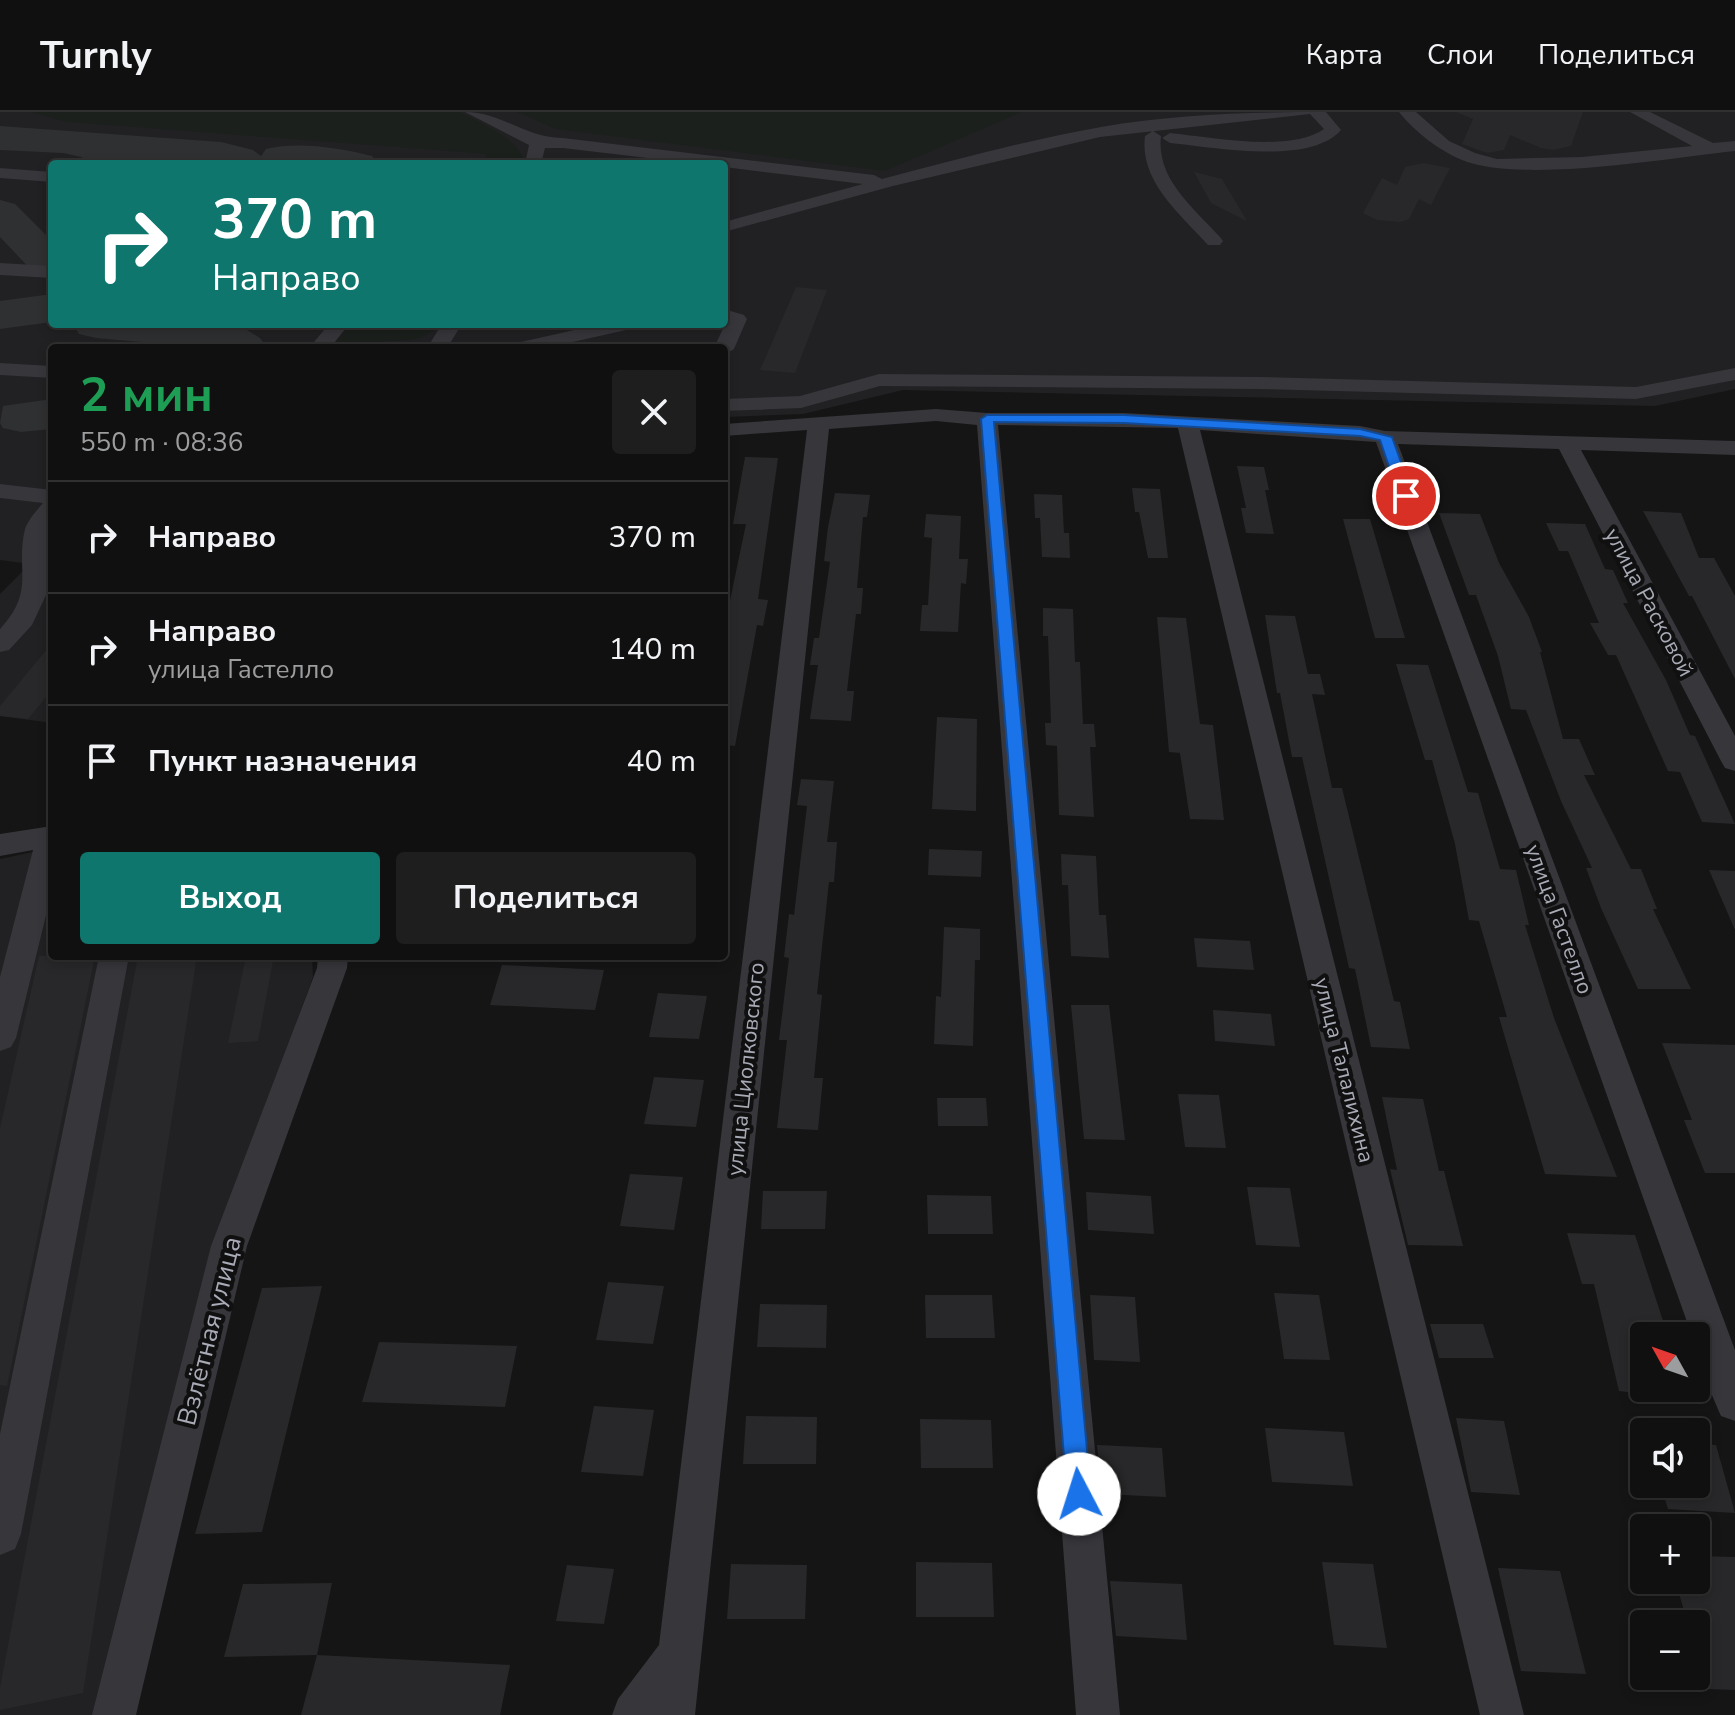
<!DOCTYPE html>
<html lang="ru">
<head>
<meta charset="utf-8">
<style>
  :root { --surface:#101010; --page:#1e1e1e; --text:#f1f3f6; --muted:#9c9d9f; --line:#303030; --accent:#0f766e }
  body { margin:0; font-family:"Nunito Sans",sans-serif; background:var(--page); color:var(--text); height:100vh; display:flex; flex-direction:column; font-size:30px; white-space:nowrap }
  * { box-sizing:border-box; margin:0 }
  p { font-size:26px; color:var(--muted) }
  .icon { flex:none; width:44px; height:44px; fill:none; stroke:currentColor; stroke-width:2; stroke-linecap:round; stroke-linejoin:round }
  .map { position:relative; flex:1; overflow:hidden }
  .sheet { position:absolute; left:48px; top:232px; width:680px; height:616px; display:flex; flex-direction:column; background:var(--surface); border-radius:8px; box-shadow:0 4px 12px #0003,0 0 0 2px var(--line) }
  .sheet>* { flex:none }
  .banner { position:absolute; left:48px; top:48px; width:680px; height:168px; border-radius:8px; box-shadow:0 4px 12px #0003,0 0 0 2px var(--line); background:#0f766e; color:#fff; overflow:hidden }
  .needle { width:52px; rotate:310deg }
  .controls { position:absolute; left:1630px; top:1210px; display:grid; gap:16px }
  .controls a { display:grid; place-items:center; width:80px; height:80px; border-radius:8px; background:var(--surface); box-shadow:0 4px 12px #0003,0 0 0 2px var(--line); font-size:40px }
  .pin { position:absolute; display:grid; place-items:center; width:68px; height:68px; color:#fff; margin:-34px; border:4px solid #fff; border-radius:50%; box-shadow:0 2px 8px #0007 }
  .me { position:absolute; width:88px; margin:-44px; rotate:355deg; stroke-linejoin:round; filter:drop-shadow(0 0 6px #0008) }
  .turn { display:flex; align-items:center; gap:28px; height:168px; padding:0 32px; font-size:36px }
  .turn .icon { width:104px; height:104px; stroke-width:2.5 }
  .turn b { display:block; font-size:56px; line-height:68px }
  .round { display:grid; place-items:center; flex:none; width:84px; height:84px; border-radius:8px; background:var(--page) }
  .head { display:flex; align-items:center; justify-content:space-between; height:136px; padding:0 32px }
  h1 { font-size:48px; font-weight:700; line-height:60px; color:#1e9e55 }
  .button { display:flex; gap:16px; margin-top:auto; padding:16px 32px }
  .button a { flex:1; height:92px; border-radius:8px; background:var(--accent); color:#fff; font-size:32px; font-weight:700; line-height:92px; text-align:center }
  .button a+a { background:var(--page); color:var(--text) }
  ul { padding:0; list-style:none }
  li { display:flex; align-items:center; gap:24px; height:112px; padding:0 32px; border-top:2px solid var(--line) }
  li div { flex:1 }
  li b { display:block; font-size:30px }
  li em { font-style:normal }
  header { display:flex; align-items:center; gap:48px; box-sizing:border-box; height:112px; padding:0 40px; background:var(--surface); border-bottom:2px solid var(--line) }
  header strong { font-size:38px }
  nav { display:flex; gap:44px; margin-inline-start:auto; font-size:28px }
  .map>svg:first-child { display:block }
  .built { fill:#212123; fill-rule:evenodd }
  .green { fill:#1b201d }
  .lines { fill:none; stroke-linecap:round; stroke-linejoin:round }
  .taxiway { fill:#2f3032; fill-rule:evenodd }
  .building { fill:#28282a }
  .minor { fill:#36363b; fill-rule:evenodd }
  .route { fill:#1a73e8; stroke:#114b97; stroke-width:2 }
  .labels { text-anchor:middle; stroke-width:8; stroke-linejoin:round; paint-order:stroke }
  .street-label { font-size:22px; fill:#a8aab5; stroke:#101011 }
  .near-street-label { font-size:26px; fill:#a8aab5; stroke:#101011 }
</style>
</head>
<body>
<header>
<strong>Turnly</strong>
<nav><a>Карта</a><a>Слои</a><a>Поделиться</a></nav>
</header>
<div class="map">
<svg width="1735" height="1603" viewBox="0 0 1735 1603">
  <rect width="100%" height="100%" fill="#151516"/>
  <path class="built" d="M0,0H1735V277L1655,294L903,278L803,302L724,305V236H52V611L0,604V482L30,452L0,448ZM52,52H724V212H52Z
    M52,736V844H312L313,865L212,1141L95,1603H0V747Z"/>
  <path class="green" d="M30,0H460C482,12 520,26 525,52H481L488,42L67,10Z
    M517,0H1022L885,59L555,17Z
    M350,212H441C425,229 407,229 385,229L379,236H331Z"/>
  <g class="lines">
    <path class="taxiway" d="M0,14L221,30L253,38L261,44L266,37C297,29 341,36 372,44L378,52H195L131,48L134,52H93L81,45L63,41L0,38Z
      M0,88L15,92L52,129V167L36,163L0,125Z
      M52,182V210L0,217V189Z
      M73,212H237L260,226L267,236H210L96,226L79,222Z
      M52,287V317L21,320L3,316L0,311L3,294Z"/>
  </g>
  <path class="building" d="M1456,0H1583L1571,34L1553,38L1541,36L1510,23L1504,38L1487,41L1462,32L1473,7Z
    M1423,51L1450,56L1431,93L1419,87L1409,107L1401,110L1377,108L1363,101L1382,66L1397,73L1405,55Z
    M1194,60L1222,67L1247,109L1211,91Z
    M796,175L827,178L795,261L760,258Z
    M745,345L778,346L758,487L768,488L763,514L757,513L735,634L724,633V517L746,412H733Z
    M1237,354L1264,355L1269,378H1265L1274,422L1246,421L1241,396H1246Z
    M1132,376L1160,377L1168,446H1148L1139,400H1135Z
    M835,381L870,383L867,405H863L857,476H863L861,502H856L847,579H854L851,609L810,607L818,553H810L814,526H819L830,450L824,449L828,415Z
    M1034,382L1062,383L1064,421H1069L1070,446L1042,445L1040,406H1035Z
    M1643,399L1681,401L1699,446H1714L1735,484V567L1692,484H1689Z
    M1439,401L1480,402L1499,451L1529,505L1542,540H1540L1563,627H1579L1595,663H1584L1631,757H1641L1657,797H1653L1691,877H1638L1601,796L1586,756H1592L1561,689L1526,598L1511,597L1498,544L1476,483H1469Z
    M926,402L961,404L959,447H968L966,472L961,471L958,520L920,519L922,493H928L932,426L924,425Z
    M1343,407H1370L1405,526H1375Z
    M1546,411L1585,412L1605,457L1613,458L1628,491H1623L1666,568L1690,623L1695,624L1735,712L1702,710L1680,660L1668,659L1616,543H1608L1590,511H1599L1568,439H1559Z
    M1043,496L1073,497L1075,550H1080L1083,612H1094L1096,635H1090L1094,705L1059,703L1057,634L1046,633L1045,611H1051L1048,524H1043Z
    M1265,503L1295,504L1308,562H1320L1325,583L1312,582L1332,676H1342L1394,889L1400,890L1410,937L1371,935L1355,857L1349,856L1302,645H1292L1280,581H1277Z
    M1157,505L1186,506L1200,612L1213,613L1224,708L1190,707L1180,641L1169,640Z
    M52,531V578L28,607L0,604V594Z
    M1396,552L1428,553L1468,680L1478,681L1500,757L1516,758L1529,813H1525L1554,906L1617,1065L1545,1062L1499,905H1507L1479,809L1469,808L1455,732L1432,648H1425Z
    M937,605L977,607L976,699L932,697Z
    M801,667L834,669L827,730H837L834,770H829L817,882L822,883L814,966H823L818,1018L777,1016L787,928H779L789,846L784,845L789,802L794,803L807,694L797,693Z
    M929,737L982,739L981,765L928,763Z
    M1061,742L1096,744L1099,803H1106L1109,846L1071,844L1068,773H1062Z
    M1709,758L1735,759V818Z
    M944,815L980,817V848H975L973,934L934,932L936,884L941,885Z
    M1194,826L1250,829L1254,858L1197,855Z
    M39,844H95L7,1274L0,1273V1016Z
    M138,844H197L83,1581L0,1598V1576Z
    M246,844H274L258,929L228,931Z
    M502,853L604,858L595,898L490,893Z
    M658,881L707,884L699,927L649,925Z
    M1071,893H1109L1125,1028L1084,1027Z
    M1213,898L1271,902L1275,934L1215,929Z
    M1662,931L1735,933V1061H1705L1684,1008H1692Z
    M654,965L704,968L696,1015L644,1012Z
    M1178,982L1219,983L1226,1036L1185,1035Z
    M1382,985L1423,987L1439,1059H1444L1463,1134L1408,1133L1390,1057L1397,1058Z
    M937,986H986L988,1014H938Z
    M630,1062L683,1065L674,1118L620,1114Z
    M1247,1075L1290,1076L1300,1135L1256,1133Z
    M763,1079H827L825,1117H761Z
    M1086,1080L1151,1084L1154,1122L1088,1118Z
    M927,1083L991,1084L993,1122H928Z
    M1567,1121L1635,1123L1668,1224H1644V1282L1619,1279L1594,1172H1582Z
    M608,1170L664,1174L653,1232L596,1228Z
    M322,1174L262,1420L195,1422L262,1176Z
    M1274,1181L1319,1183L1330,1248L1284,1247Z
    M925,1183H992L995,1226H926Z
    M1090,1183L1135,1185L1140,1250L1094,1248Z
    M760,1192L827,1193L826,1236L757,1235Z
    M1430,1212H1483L1494,1246H1439Z
    M379,1230L517,1234L505,1295L362,1290Z
    M594,1294L654,1298L643,1364L581,1360Z
    M746,1304L817,1305L816,1352H743Z
    M1456,1306L1504,1309L1520,1383L1471,1380Z
    M920,1307L991,1308L993,1356H921Z
    M1265,1316L1344,1320L1353,1374L1272,1370Z
    M1696,1332L1716,1333L1735,1401L1668,1397L1660,1372H1696Z
    M1097,1333L1162,1336L1166,1385L1102,1382Z
    M1696,1444L1735,1445V1578L1708,1577L1696,1538V1512H1688L1675,1468H1696Z
    M916,1450L992,1451L994,1505H916Z
    M1322,1450L1373,1452L1387,1536L1334,1533Z
    M731,1452L807,1453L805,1507H727Z
    M567,1453L614,1457L604,1512L556,1509Z
    M1498,1456L1560,1459L1586,1562L1521,1559Z
    M1110,1469L1182,1472L1187,1528L1116,1524Z
    M332,1471L317,1543L224,1545L243,1472Z
    M317,1543L510,1553L500,1603H301Z"/>
  <g class="lines">
    <path class="minor" d="M465,0C502,0 525,26 563,26L874,63L882,67C954,48 1028,28 1101,15C1175,2 1251,0 1326,0L1341,18C1310,54 1213,35 1170,31L1162,26L1170,21C1210,25 1290,41 1324,17L1310,2L1100,25L893,74L724,120V110L863,72L724,55V52H698L563,36H545L541,52H525L529,33Z
      M1399,0H1416L1449,29L1475,41L1497,47L1582,45L1692,34L1630,0H1650L1713,31L1735,29V39C1668,46 1521,72 1462,48C1438,38 1415,20 1399,0Z
      M1153,19L1161,24C1156,67 1194,96 1220,125L1223,129L1220,133H1208C1180,102 1139,69 1145,24Z
      M0,56L52,60V70L0,66Z
      M0,151L52,154V166L0,163Z
      M724,197L744,203L747,207L734,237L724,243V236H714L726,210Z
      M329,212H349L330,236H309Z
      M442,212H462L447,236H427Z
      M601,212H638L635,216L546,236H509L512,232Z
      M0,251L52,254V266L0,263Z
      M1735,256V268L1636,287L1259,277L880,274L801,296L724,299V287L800,284L879,262L1259,265L1636,275Z
      M936,297L987,301H1124L1360,314L1385,319L1735,329V343L1581,338L1735,624V659L1725,656L1721,649L1559,337L1398,332L1735,1238V1309L1721,1304C1711,1280 1696,1250 1696,1224H1692L1376,330L1200,318L1524,1603H1480L1178,316L998,313L1120,1603H1076L977,313L936,309L829,317L695,1603H612L618,1587L659,1533L807,318L724,324V312Z
      M0,372L52,378L47,481L32,513L9,538L0,540V517C36,478 15,459 25,417C28,408 37,398 43,391L0,386Z
      M52,714V779L16,926L11,935L0,939V865L33,738L0,744V722Z
      M99,844H129L21,1422L15,1437L0,1443V1322Z
      M318,844H348L347,856L247,1134L136,1603H92L211,1134L317,856Z"/>
  </g>
  <path class="route" d="M987,303H1124L1360,317L1392,325L1413,384L1406,388L1399,384L1380,328L1360,324L1124,311L994,310L1091,1382L1087,1390L1079,1394L1070,1390L1067,1382L981,307Z"/>
  <g class="labels">
    <g class="street-label">
      <text transform="translate(1650 490) rotate(62)" y="8">улица Расковой</text>
      <text transform="translate(1560 807) rotate(70)" y="8">улица Гастелло</text>
      <text transform="translate(745 957) rotate(-84)" y="8">улица Циолковского</text>
      <text transform="translate(1345 958) rotate(76)" y="8">улица Талалихина</text>
    </g>
    <g class="near-street-label">
      <text transform="translate(209 1219) rotate(-76)" y="9">Взлётная улица</text>
    </g>
  </g>
</svg>
<div class="controls">
<a><svg class="needle" viewBox="-14 -14 28 28"><path d="M0-13l5 13h-10z" fill="#e53935"/><path d="M0 13l5-13h-10z" fill="#9c9d9f"/></svg></a>
<a><svg class="icon" aria-label="sound" viewBox="0 0 24 24"><path d="M4 9h4l5-4v14l-5-4H4zM17 9q2 3 0 6"/></svg></a>
<a>+</a>
<a>−</a>
</div>
<div class="pin" style="left:1406px;top:384px;background:#d93025"><svg class="icon" aria-label="arrive" viewBox="0 0 24 24"><path d="M6 21V4h12l-3 4 3 4H6"/></svg></div>
<svg class="me" style="left:1079px;top:1382px" viewBox="-20 -20 40 40"><circle r="19" fill="#fff"/><path d="M0-13L10 11 0 6-10 11z" fill="#1a73e8"/></svg>
<div class="banner">
<div class="turn"><svg class="icon" aria-label="right" viewBox="0 0 24 24"><path d="M7 20v-9h11M14 6l5 5-5 5"/></svg><div><b>370 m</b>Направо</div></div>
</div>
<section class="sheet">
<div class="head"><div><h1>2 мин</h1><p>550 m · 08:36</p></div><a class="round"><svg class="icon" aria-label="close" viewBox="0 0 24 24"><path d="M6 6l12 12M18 6L6 18"/></svg></a></div>
<ul>
<li><svg class="icon" aria-label="right" viewBox="0 0 24 24"><path d="M7 20v-9h11M14 6l5 5-5 5"/></svg><div><b>Направо</b></div><em>370 m</em></li>
<li><svg class="icon" aria-label="right" viewBox="0 0 24 24"><path d="M7 20v-9h11M14 6l5 5-5 5"/></svg><div><b>Направо</b><p>улица Гастелло</p></div><em>140 m</em></li>
<li><svg class="icon" aria-label="arrive" viewBox="0 0 24 24"><path d="M6 21V4h12l-3 4 3 4H6"/></svg><div><b>Пункт назначения</b></div><em>40 m</em></li>
</ul>
<div class="button"><a>Выход</a><a>Поделиться</a></div>
</section>
</div>
</body>
</html>
